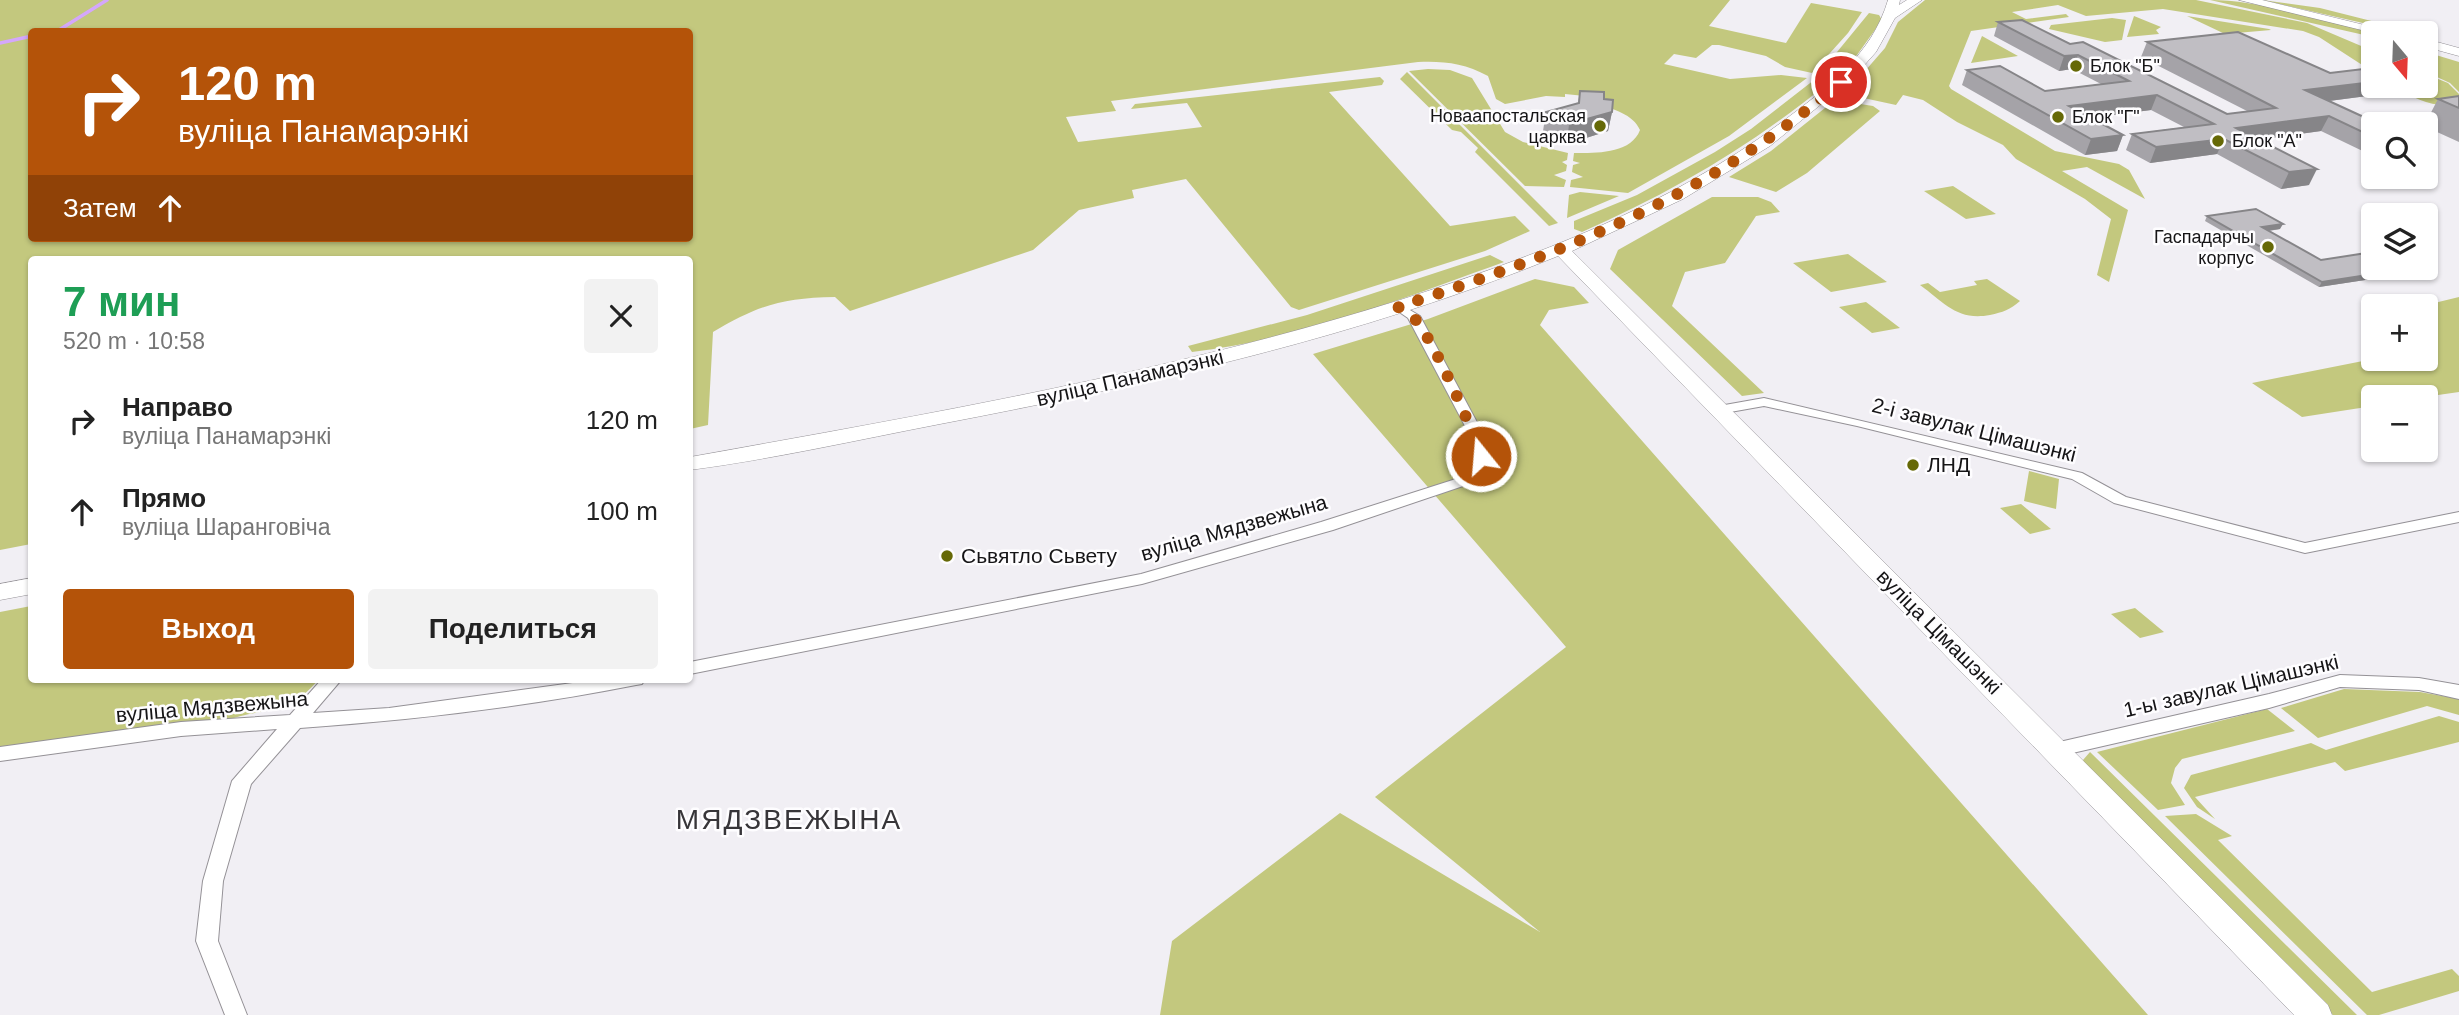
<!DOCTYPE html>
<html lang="ru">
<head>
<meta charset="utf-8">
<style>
  :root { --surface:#fff; --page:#f2f2f2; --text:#222; --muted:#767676; --accent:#b45309 }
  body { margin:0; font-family:Helvetica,sans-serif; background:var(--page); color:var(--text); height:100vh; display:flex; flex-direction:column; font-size:26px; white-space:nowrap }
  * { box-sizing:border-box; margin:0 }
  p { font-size:23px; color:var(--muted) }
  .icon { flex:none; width:38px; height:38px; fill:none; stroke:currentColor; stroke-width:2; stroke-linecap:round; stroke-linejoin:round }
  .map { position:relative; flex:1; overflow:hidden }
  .panel { position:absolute; left:28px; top:256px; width:665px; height:427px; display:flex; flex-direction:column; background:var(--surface); border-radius:7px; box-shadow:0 2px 5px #0004 }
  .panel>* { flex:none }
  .top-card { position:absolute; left:28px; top:28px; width:665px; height:214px; border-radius:7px; box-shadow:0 2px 5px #0004; background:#b45309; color:#fff; overflow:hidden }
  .needle { width:46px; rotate:161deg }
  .controls { position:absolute; left:2361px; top:21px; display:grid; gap:14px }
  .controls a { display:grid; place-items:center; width:77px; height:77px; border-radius:7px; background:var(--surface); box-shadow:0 2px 5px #0004; font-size:35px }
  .pin { position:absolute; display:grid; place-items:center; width:60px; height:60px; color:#fff; margin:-30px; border:4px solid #fff; border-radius:50%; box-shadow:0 2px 7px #0007 }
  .me { position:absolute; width:77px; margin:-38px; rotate:343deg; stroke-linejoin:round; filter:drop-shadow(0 0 5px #0008) }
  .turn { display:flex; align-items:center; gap:24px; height:147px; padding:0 35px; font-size:32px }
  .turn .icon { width:91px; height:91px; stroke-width:2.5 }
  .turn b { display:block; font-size:49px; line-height:60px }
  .then { display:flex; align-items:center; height:66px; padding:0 35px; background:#0003; gap:14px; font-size:26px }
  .round { display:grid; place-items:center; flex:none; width:74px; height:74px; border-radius:7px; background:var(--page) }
  .headline { display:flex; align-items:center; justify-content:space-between; height:119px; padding:0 35px }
  h1 { font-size:42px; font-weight:700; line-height:52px; color:#1e9e55 }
  .primary-button { display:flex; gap:14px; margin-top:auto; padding:14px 35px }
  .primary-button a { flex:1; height:80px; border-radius:7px; background:var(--accent); color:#fff; font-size:28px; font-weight:700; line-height:80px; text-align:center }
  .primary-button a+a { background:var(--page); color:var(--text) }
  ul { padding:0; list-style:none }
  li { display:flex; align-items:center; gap:21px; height:91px; padding:0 35px }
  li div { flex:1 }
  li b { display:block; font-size:26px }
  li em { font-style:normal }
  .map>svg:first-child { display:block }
  .green { fill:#c3c87e; fill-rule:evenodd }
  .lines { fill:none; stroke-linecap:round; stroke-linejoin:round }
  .stream { stroke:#d4a7fb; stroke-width:3.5 }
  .street-casing { stroke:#949196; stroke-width:2 }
  .secondary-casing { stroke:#949196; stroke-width:1 }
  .street { fill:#fff; fill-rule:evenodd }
  .secondary { fill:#fff; fill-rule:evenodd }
  .wall { fill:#a5a3a8 }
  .shaded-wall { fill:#868588 }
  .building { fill:#c0bec3; stroke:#868588; stroke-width:2 }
  .route { stroke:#b45309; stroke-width:12; stroke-dasharray:0 21.6 }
  .poi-dot { fill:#666907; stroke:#fefdff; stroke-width:2.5 }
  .labels { text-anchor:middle; stroke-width:5; stroke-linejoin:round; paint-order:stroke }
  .far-poi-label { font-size:18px; fill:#161517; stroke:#fefdff; text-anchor:start }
  .street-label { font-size:21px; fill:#161517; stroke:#fefdff }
  .poi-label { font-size:21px; fill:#161517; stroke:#fefdff; text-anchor:start }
  .near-neighbourhood-label { font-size:28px; letter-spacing:2px; fill:#373539; stroke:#fefdff }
</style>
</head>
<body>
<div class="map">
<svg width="2459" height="1015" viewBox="0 0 2459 1015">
  <rect width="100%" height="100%" fill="#f1eff4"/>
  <path class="green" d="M0,0H1730L1709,26L1786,43L1811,3L1862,12L1848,33L1812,73L1785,67L1766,56L1719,45H1712L1696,58L1674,54L1664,64L1730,79L1781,75L1807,78L1729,136L1628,193L1570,187L1571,180L1583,177L1572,172L1573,165L1580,163L1573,161L1574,153C1596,153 1631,154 1640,130C1633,114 1613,109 1597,104L1595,97L1565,94V97L1546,96L1505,104L1496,99L1488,76C1464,63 1444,61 1418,62L1111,101L1116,111L1066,117L1078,142L1202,127L1187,103L1131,109L1135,104L1380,77L1384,81L1382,85L1329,92L1450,226L1515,216L1530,231L1485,251L1299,310L1291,307L1186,179L1132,190L1134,198L1079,210L1033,250L850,311L835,297C782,298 759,305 713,332L708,425L690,429V259H32L31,544L0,550ZM32,32H690V238H32Z
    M1925,0H2196L2307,23L2373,51V72L2319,37L2303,31L2163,9L2086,16L2058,5L2012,12L2026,19L2066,14L2069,17L1971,31L1949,86L1951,89L2055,151L2119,164L2129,170L2145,199L2087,167L2062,171L2128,210L2109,282L2097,275L2111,219L2085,199L2016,159L2003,145L1957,122L1923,100L1903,95L1896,105L1845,94L1885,48L1898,22Z
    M2210,0C2261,0 2323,21 2373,33V37Z
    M2262,0L2320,8L2407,30L2398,31Z
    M1869,13L1879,15L1882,20L1857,55L1834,76L1819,74Z
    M2134,16L2161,27L2156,30L2159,34L2127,37Z
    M2187,16L2269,29L2271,30L2225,34Z
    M2112,18L2126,20L2122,40L2105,42L2049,29L2051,25Z
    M1982,36L2018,56L1971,63Z
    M2426,52L2459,62V92L2450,83L2426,72Z
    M1428,69L1450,70L1472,78L1505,132L1523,142L1568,153L1567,160L1562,162L1567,165L1566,171L1554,175L1566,180L1564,187L1525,186L1409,71Z
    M1407,72L1558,223L1549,226L1475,152L1478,148L1461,132L1452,130L1400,79Z
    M2426,74L2448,83L2459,94V104C2433,108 2416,100 2394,86H2426Z
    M1814,80L1827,84C1751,146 1671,193 1582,232L1574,229V221L1637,195L1715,152L1751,129Z
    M1835,100L1873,106L1880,111L1807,173L1776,192L1729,177L1771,151Z
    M1953,186L1996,214L1966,219L1924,191Z
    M1580,192L1619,196L1567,218L1569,195Z
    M1712,197H1758L1771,202L1780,212L1756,216L1725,263L1685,272L1672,306L1764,393L1742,396L1610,269L1618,250Z
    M1848,254L1887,282L1831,292L1793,263Z
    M1490,255L1504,262C1404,298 1298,340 1192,352L1188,346L1307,315Z
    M1535,279L1574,287L1589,303L1549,310L1540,325L2148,1015H1160L1172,941L1340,813L1540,932L1375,797L1566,647L1313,354L1428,319Z
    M1987,279L2020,301C2010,310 2003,312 1990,315C1957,321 1945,303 1920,285L1928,283L1940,292L1977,285L1974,281Z
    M2459,297V392L2424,397H2373V406L2302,417L2252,383L2373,359H2426V306H2422Z
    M1866,302L1900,328L1872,333L1839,307Z
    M2029,471L2059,479L2056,509L2024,501Z
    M2021,504L2051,529L2030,534L2000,508Z
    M31,606L32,679H319C288,717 263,706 222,722L0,752V612Z
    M2135,608L2164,632L2140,638L2111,614Z
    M2344,689L2420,692L2459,699V715L2427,706L2318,738L2281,708Z
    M2267,709L2295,731L2182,759L2175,768L2171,783L2185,805L2158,810L2097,752Z
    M2439,716L2459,722V742L2345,771L2335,762L2195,797L2215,819L2197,807L2184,788L2191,775L2311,743L2326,750Z
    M2090,752L2357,1015H2333L2087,770L2083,760Z
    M2196,814L2232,836L2218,840L2372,992L2452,969L2459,976V991L2379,1015H2367L2165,816Z"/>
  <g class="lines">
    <path class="stream" d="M50,32L59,30L107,0
      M0,43L32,36"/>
    <g class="street-casing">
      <path id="street" d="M1398,303L1420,316L1479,426L1489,456L1479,474L1466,485L1333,530L1142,584L690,674V662L1141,574L1321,522L1456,479L1467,469L1473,456L1465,426L1408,318L1392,307Z
        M1764,398L2082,473L2126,497L2305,543L2459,512V522L2305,553L2114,503L2072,479L1857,426L1764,406L1719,414L1712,410L1719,406Z
        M2340,675L2419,678L2459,685V699L2419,690L2340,687L2269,708L2055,757L2048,755L2045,750L2048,745L2055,743L2269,694Z
        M322,679H342L313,713L389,708L602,679H645L642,684L636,685C525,707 413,720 300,728L251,784L223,881L218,941L247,1015H225L196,941L203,881L232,781L277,729L181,736L0,761V747L181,722L290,715Z"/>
    </g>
    <g class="secondary-casing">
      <path id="secondary" d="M1888,0H1900L1899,5L1907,0H1922L1895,18L1876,52L1852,79L1770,146L1683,199L1572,251L2328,1005L2332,1015H2294L1558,256C1360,337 1149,384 940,424C857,440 773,459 690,470V457C929,414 1168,373 1400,300C1534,257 1668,207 1782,122C1826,89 1872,55 1888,0Z
        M2239,0H2262L2397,33H2374Z
        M2426,39L2459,48V56L2426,47Z
        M32,578V594L0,600V584Z"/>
    </g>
    <use href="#street" class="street"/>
    <use href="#secondary" class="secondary"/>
  </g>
  <path class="wall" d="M1998,22L2070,44L2227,114L2247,111L2141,57L2147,42L2330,73L2373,86H2394L2390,93L2329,101L2373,124V156L2321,131L2259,140L2309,185L2281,189L2217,154L2150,163L2126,150L2132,134L2184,127L2151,110L2091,118L2123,135L2117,151L2085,155L1962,85L1967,70L2045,91L2101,84L2072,69L2059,71L1994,36Z
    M1580,91L1612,112L1608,131L1567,144L1543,131L1546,112L1578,103Z
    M2459,96V142L2426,127L2425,124L2438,99Z
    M2207,216L2280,229L2269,231L2321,260L2431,270L2319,287L2205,221Z"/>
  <path class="shaded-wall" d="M2078,55L2072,69L2059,71L2064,56Z
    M2373,82V86H2394L2390,93L2298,105L2305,90Z
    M2157,95L2151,110L2064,121L2069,106Z
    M1612,112L1608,131L1567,144L1569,124Z
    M2329,116L2321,131L2232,143L2236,128Z
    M2123,135L2117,151L2085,155L2091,139Z
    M2224,139L2217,154L2150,163L2156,147Z
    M2317,169L2309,185L2281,189L2289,172Z
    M2283,224L2280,229L2259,232L2262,227Z
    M2434,264L2431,270L2319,287L2322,282L2413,268H2426V266Z"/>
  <path class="building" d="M2022,20L2070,44L2083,42L2227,114L2276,108L2147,42L2238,32L2330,73L2372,68H2373V82L2305,90L2379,124H2373V137L2329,116L2236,128L2317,169L2289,172L2224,139L2156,147L2132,134L2214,124L2157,95L2069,106L2123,135L2091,139L1967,70L2000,66L2045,91L2129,81L2078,55L2064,56L1998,22Z
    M1580,91L1604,92V99L1613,100L1612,112L1569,124L1546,112L1579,103Z
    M2459,96V108L2438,99Z
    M2256,209L2283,224L2262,227L2321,260L2373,252V268H2413L2322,282L2207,216Z
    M2426,260L2434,264L2426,266Z"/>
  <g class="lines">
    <path class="route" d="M1481,456C1473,430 1431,333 1412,316C1409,312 1403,310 1398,307C1562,253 1708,197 1841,82"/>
  </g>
  <g class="poi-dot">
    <circle cx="2076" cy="66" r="7"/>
    <circle cx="2058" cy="117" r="7"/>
    <circle cx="1600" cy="126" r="7"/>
    <circle cx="2218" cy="141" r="7"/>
    <circle cx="2268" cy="247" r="7"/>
    <circle cx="1913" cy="465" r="7"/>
    <circle cx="947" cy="556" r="7"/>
  </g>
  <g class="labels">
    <g class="far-poi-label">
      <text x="2090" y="72">Блок "Б"</text>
      <text x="1586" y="122" text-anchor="end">Новаапостальская<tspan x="1586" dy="21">царква</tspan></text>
      <text x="2072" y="123">Блок "Г"</text>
      <text x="2232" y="147">Блок "А"</text>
      <text x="2254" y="243" text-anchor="end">Гаспадарчы<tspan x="2254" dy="21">корпус</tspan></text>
    </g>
    <g class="street-label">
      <text transform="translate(1130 378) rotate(-13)" y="7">вуліца Панамарэнкі</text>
      <text transform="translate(1974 430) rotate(14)" y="7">2-і завулак Цімашэнкі</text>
      <text transform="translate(1234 528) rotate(-16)" y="7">вуліца Мядзвежына</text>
      <text transform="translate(1939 632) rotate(45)" y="7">вуліца Цімашэнкі</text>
      <text transform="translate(2231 686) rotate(-13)" y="7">1-ы завулак Цімашэнкі</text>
      <text transform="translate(212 707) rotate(-5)" y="7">вуліца Мядзвежына</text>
    </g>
    <g class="poi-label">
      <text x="1927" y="472">ЛНД</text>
      <text x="961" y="563">Сьвятло Сьвету</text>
    </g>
    <g class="near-neighbourhood-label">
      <text x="789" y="829">МЯДЗВЕЖЫНА</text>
    </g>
  </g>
</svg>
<div class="controls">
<a><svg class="needle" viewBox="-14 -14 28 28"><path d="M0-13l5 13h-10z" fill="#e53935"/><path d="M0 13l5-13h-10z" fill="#767676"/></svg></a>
<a><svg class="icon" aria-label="search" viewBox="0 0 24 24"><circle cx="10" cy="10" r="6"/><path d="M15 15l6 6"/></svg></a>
<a><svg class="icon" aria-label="layers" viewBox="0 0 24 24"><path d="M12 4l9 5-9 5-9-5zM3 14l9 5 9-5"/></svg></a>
<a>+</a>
<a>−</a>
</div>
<div class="pin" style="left:1841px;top:82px;background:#d93025"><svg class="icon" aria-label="arrive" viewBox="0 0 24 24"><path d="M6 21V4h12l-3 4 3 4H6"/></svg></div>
<svg class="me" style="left:1481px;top:456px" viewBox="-20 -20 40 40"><circle r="17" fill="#b45309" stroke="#fff" stroke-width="3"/><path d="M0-11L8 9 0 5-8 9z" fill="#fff"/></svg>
<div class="top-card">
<div class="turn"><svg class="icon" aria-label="right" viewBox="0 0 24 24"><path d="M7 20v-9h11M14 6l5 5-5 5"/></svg><div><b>120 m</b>вуліца Панамарэнкі</div></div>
<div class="then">Затем<svg class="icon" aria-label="ahead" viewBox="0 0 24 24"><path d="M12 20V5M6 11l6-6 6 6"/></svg></div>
</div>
<section class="panel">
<div class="headline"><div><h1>7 мин</h1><p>520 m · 10:58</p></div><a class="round"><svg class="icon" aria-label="close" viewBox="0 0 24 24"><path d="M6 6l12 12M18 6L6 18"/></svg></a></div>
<ul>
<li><svg class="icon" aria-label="right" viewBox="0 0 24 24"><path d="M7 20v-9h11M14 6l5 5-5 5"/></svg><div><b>Направо</b><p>вуліца Панамарэнкі</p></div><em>120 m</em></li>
<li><svg class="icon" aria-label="ahead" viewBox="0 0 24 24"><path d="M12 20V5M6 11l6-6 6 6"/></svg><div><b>Прямо</b><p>вуліца Шаранговіча</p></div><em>100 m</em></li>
</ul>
<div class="primary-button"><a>Выход</a><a>Поделиться</a></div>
</section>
</div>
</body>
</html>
